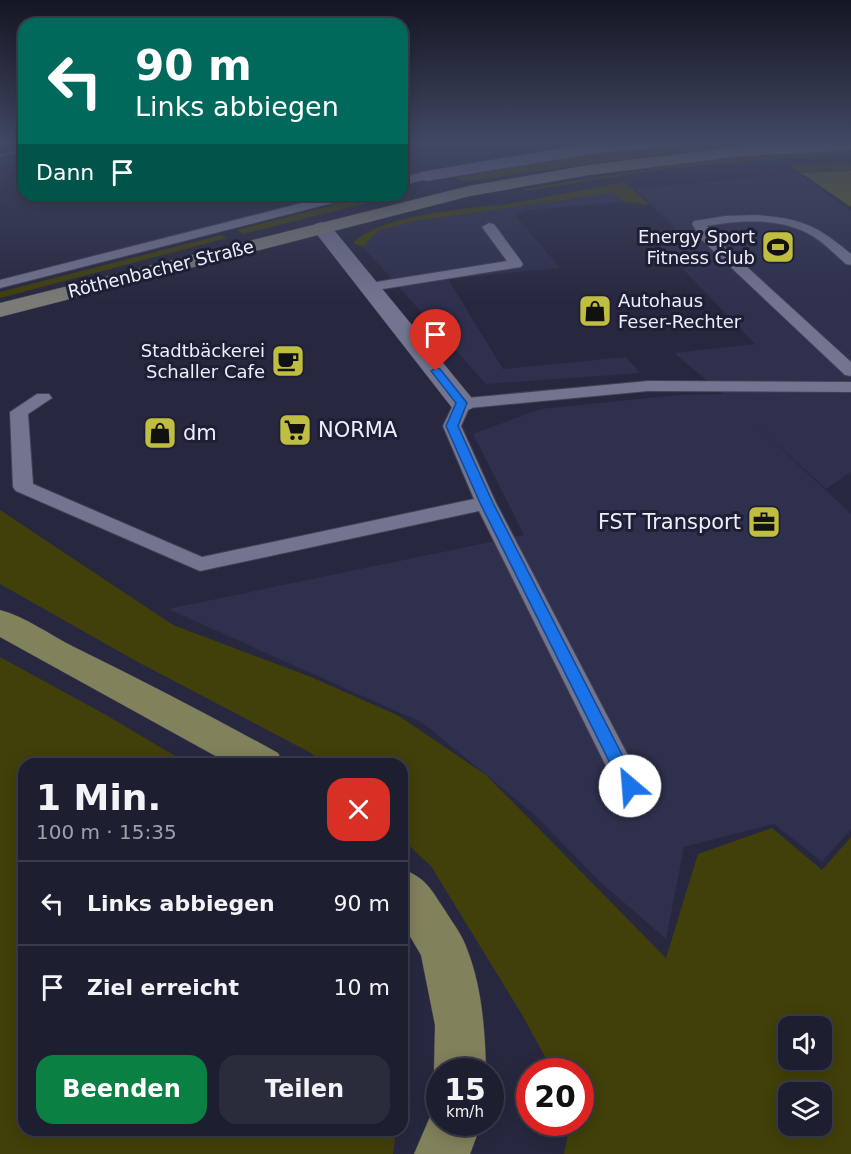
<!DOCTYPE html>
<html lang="de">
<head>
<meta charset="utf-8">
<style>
  :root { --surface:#1d1e2f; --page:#2a2b3b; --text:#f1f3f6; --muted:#a0a2aa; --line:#3b3c4b; --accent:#0b8043 }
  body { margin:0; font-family:"DejaVu Sans",sans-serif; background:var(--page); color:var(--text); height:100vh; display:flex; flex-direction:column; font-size:22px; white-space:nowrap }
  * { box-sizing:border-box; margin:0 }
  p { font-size:20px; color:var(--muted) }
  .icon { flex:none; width:33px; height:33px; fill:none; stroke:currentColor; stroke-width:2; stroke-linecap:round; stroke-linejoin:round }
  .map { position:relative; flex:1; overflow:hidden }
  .side { position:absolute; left:18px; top:758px; width:390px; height:378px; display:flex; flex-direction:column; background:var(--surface); border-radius:18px; box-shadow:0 3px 15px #0003,0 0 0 2px var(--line) }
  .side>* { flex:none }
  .guide { position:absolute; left:18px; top:18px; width:390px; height:183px; border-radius:18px; box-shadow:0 3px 15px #0003,0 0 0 2px var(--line); background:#00695c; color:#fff; overflow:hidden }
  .fabs { position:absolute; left:778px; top:1016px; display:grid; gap:12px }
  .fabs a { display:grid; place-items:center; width:54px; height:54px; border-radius:12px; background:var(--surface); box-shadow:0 3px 15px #0003,0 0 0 2px var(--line); font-size:30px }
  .speed { position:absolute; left:426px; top:1058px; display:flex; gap:12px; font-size:30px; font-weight:700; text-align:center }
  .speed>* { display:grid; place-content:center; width:78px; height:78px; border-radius:50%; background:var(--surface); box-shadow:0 3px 15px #0003,0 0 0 2px var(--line); line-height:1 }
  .speed small { font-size:15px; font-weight:400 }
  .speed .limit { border:9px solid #d22; background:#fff; color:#111 }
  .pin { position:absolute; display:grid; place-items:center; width:51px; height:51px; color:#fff; margin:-62px -26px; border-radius:50% 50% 50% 0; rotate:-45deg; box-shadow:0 0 6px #0007 }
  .pin .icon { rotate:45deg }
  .me { position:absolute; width:66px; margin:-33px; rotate:333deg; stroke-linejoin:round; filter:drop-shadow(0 0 4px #0008) }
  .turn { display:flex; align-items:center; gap:21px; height:126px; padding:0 18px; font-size:27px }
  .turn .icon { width:78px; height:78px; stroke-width:2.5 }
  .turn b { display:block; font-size:42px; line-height:51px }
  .then { display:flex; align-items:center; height:57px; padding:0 18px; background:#0003; gap:12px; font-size:22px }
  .round { display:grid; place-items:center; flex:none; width:63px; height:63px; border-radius:18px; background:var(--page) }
  .headline { display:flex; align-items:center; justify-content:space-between; height:102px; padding:0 18px }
  h1 { font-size:36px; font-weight:800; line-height:45px }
  .primary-button { display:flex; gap:12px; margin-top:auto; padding:12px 18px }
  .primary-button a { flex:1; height:69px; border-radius:18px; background:var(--accent); color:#fff; font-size:24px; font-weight:800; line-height:69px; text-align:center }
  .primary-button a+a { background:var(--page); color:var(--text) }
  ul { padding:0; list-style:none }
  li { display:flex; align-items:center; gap:18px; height:84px; padding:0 18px; border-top:2px solid var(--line) }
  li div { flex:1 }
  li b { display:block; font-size:22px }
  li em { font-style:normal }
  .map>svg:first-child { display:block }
  .built { fill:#2e304d }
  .green { fill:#41400a; fill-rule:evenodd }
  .forest { fill:#616023 }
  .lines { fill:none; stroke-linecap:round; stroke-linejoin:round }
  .lane-casing { stroke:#404255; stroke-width:2 }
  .street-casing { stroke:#404255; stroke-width:1 }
  .secondary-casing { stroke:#404255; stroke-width:1 }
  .primary-casing { stroke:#404255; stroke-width:1 }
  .path { stroke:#8f90a3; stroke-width:2; stroke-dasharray:1.5 1.5; stroke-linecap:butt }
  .lane { fill:#737590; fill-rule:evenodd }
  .street { fill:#737590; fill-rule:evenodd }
  .secondary { fill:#7a7b76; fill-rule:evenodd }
  .primary { fill:#81815c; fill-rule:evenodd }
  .route { fill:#1a73e8; stroke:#114b97; stroke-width:1.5 }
  .labels { text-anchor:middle; stroke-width:6; stroke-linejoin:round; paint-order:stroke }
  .far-poi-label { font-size:18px; fill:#eceefd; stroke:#1e1f35; text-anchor:end }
  .far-street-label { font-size:18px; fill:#eceefd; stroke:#1e1f35 }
  .poi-label { font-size:21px; fill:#eceefd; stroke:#1e1f35; text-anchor:start }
</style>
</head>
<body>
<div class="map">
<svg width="851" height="1154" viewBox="0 0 851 1154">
  <rect width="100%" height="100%" fill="#27283f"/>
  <path class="built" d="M799,174L851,211V472L826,489L751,420L851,514V829L822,862L774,824L684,847L666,939L599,881L536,816L423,723L168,609L524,535L473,434L540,409L678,395L723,394L674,353L755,344L647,232L676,229L636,189Z
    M613,193L624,202L525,210L516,216L560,268L448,279L503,369L626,357L640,373L486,384L363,247L378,230L416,221Z"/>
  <path class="green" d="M718,141H812C697,149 584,164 471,181H461L456,178L595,152Z
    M851,149V157L768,159L657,170L526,191L523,189C632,171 741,154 851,149Z
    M851,163V171L801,173L790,165Z
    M624,182L650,205L624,202L613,193L416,221L379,230L363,247L353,243C383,214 465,209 506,204C546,198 585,189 624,182Z
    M371,195H398L243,234L237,230Z
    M221,235L227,238L0,298V292Z
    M0,510L173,625L311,677L399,716L486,775L666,958L698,854L772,828L822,870L851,837V1154H564L570,1122H580V1071H553L521,1013L431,866L402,839V764L322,763L311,753L136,661L0,584ZM789,1026H822V1059H789ZM789,1092H822V1125H789Z
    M0,657L106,715L187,763L24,764V1130H396L393,1154H0Z"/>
  <path class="forest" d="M851,171V207L801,173Z"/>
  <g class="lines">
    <g class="lane-casing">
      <path id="lane" d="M427,172L431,174V178L402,185V177Z
        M333,195H354L352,198L0,288V280Z
        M755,215C801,218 816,225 851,254V265L846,264C833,253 821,239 805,232C777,218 737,220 707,226L712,235L851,362V376L845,375L702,240L692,224L694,221L725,216Z
        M489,223L494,224L521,261L523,264L521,267L370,291L363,287L370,283L507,261L482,227Z
        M648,381L851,382V392L648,391L469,408L461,426L496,503L644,786L640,794L630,797L620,794L616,786L479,511L200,571L16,491L13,487L10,412L37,394H49L52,398L28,414L33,484L202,557L474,499L443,426L456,399Z"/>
    </g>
    <g class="street-casing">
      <path id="street" d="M603,141H684L676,146L597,153L427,181L421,180L418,176L421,172L427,171Z
        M322,222L329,224L471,397L475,403L471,409L462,411L453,409L315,232L312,228L315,224Z"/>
    </g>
    <g class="secondary-casing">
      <path id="secondary" d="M851,141V150L744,156L589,175L470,196L0,317V303L469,186L589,165L744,146Z"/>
    </g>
    <g class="primary-casing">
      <path id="primary" d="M0,610C26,617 50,635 74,647C143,681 211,716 278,753L284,764H230L0,637Z
        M402,869C426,878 431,889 444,909C452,922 462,934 467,949C482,987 485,1030 486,1071H440V1085L434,1071L435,1025L421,955L402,923Z
        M440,1101V1122H482L470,1154H414L436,1103Z"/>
    </g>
    <path class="path" d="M0,156L24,150"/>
    <use href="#lane" class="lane"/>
    <use href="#street" class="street"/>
    <use href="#secondary" class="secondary"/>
    <use href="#primary" class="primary"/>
  </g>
  <linearGradient id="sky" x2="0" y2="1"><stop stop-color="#151623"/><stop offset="0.47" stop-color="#414863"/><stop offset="1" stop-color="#414863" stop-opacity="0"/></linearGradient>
  <rect width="851" height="302" fill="url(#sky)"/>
  <path class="route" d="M436,368L440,369L467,403L458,426L493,503L638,786L636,791L630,793L624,791L480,503L446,426L456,403L431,371Z"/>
  <defs>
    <g id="stadium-square" transform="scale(1.725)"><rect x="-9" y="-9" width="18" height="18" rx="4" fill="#c0be40" stroke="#1e1f35"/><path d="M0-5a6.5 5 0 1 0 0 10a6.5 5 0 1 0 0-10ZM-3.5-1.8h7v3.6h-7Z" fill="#111"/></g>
    <g id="shop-square" transform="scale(1.725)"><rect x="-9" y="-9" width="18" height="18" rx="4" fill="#c0be40" stroke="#1e1f35"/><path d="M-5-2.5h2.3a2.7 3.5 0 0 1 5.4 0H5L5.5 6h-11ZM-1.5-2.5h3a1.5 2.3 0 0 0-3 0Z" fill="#111"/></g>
    <g id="cafe-square" transform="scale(1.725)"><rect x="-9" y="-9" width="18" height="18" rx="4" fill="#c0be40" stroke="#1e1f35"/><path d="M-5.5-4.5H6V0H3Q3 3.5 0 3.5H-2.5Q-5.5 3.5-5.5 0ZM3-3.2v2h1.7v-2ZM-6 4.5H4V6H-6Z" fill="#111"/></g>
    <g id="supermarket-square" transform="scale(1.725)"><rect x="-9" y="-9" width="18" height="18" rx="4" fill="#c0be40" stroke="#1e1f35"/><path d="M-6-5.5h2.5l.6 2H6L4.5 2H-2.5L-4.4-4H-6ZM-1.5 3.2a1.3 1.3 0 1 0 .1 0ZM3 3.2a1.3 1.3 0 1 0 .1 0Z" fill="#111"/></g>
    <g id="office-square" transform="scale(1.725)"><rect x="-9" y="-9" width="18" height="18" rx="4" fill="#c0be40" stroke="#1e1f35"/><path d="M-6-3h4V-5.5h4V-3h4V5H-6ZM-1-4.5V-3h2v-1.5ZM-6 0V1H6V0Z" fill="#111"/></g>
  </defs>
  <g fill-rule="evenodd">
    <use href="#stadium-square" x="778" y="247"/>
    <use href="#shop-square" x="595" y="311"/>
    <use href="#cafe-square" x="288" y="361"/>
    <use href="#supermarket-square" x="295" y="430"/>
    <use href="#shop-square" x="160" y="433"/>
    <use href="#office-square" x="764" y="522"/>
  </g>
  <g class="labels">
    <g class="far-poi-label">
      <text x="755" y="243">Energy Sport<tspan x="755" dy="21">Fitness Club</tspan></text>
      <text x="618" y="307" text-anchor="start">Autohaus<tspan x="618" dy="21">Feser-Rechter</tspan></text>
      <text x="265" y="357">Stadtbäckerei<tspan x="265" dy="21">Schaller Cafe</tspan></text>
    </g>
    <g class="far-street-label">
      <text transform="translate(161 269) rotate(-14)" y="6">Röthenbacher Straße</text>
    </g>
    <g class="poi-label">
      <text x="318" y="437">NORMA</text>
      <text x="183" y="440">dm</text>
      <text x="741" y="529" text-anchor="end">FST Transport</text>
    </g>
  </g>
</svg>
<div class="fabs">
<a><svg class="icon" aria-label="sound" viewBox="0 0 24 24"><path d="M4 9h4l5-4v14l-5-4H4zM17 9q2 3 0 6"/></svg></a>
<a><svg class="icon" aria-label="layers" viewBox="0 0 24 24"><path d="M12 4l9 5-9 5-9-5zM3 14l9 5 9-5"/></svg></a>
</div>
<div class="speed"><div>15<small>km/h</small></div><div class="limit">20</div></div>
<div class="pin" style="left:436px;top:371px;background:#d93025"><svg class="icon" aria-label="arrive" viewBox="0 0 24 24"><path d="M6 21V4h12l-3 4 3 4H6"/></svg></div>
<svg class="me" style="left:630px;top:786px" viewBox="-20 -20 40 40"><circle r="19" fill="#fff"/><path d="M0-13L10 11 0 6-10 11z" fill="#1a73e8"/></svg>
<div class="guide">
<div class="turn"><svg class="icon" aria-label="left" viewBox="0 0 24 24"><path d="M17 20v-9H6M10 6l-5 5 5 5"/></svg><div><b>90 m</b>Links abbiegen</div></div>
<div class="then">Dann<svg class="icon" aria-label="arrive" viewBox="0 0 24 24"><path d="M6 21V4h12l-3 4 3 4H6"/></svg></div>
</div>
<section class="side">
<div class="headline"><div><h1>1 Min.</h1><p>100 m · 15:35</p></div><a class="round" style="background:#d93025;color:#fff"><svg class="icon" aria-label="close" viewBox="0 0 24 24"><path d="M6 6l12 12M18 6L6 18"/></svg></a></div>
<ul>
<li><svg class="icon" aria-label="left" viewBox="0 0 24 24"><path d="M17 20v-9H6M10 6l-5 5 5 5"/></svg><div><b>Links abbiegen</b></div><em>90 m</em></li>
<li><svg class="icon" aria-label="arrive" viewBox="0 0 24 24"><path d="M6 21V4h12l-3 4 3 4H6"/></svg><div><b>Ziel erreicht</b></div><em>10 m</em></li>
</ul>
<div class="primary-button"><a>Beenden</a><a>Teilen</a></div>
</section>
</div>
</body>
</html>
